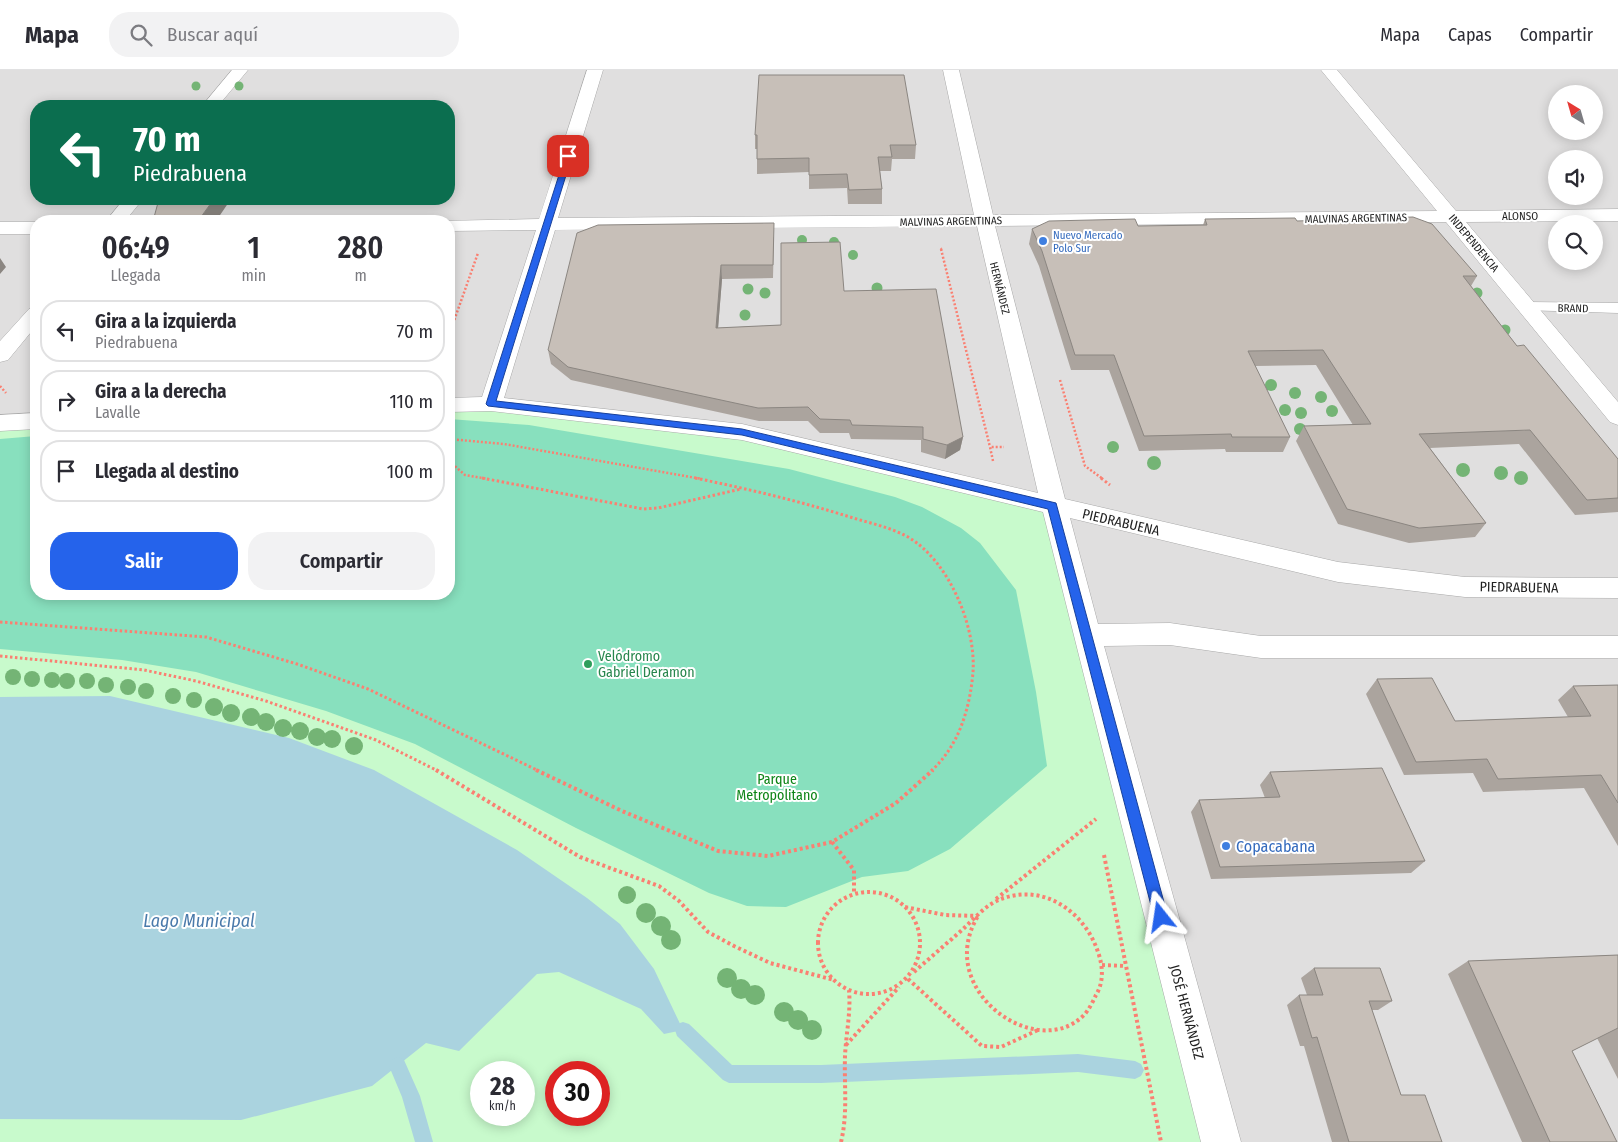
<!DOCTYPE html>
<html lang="es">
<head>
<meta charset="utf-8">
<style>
  :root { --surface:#fff; --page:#f2f2f3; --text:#2b2b33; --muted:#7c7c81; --line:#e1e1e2; --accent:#2563eb }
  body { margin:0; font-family:"Fira Sans Condensed",sans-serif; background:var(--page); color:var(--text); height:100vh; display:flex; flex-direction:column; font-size:19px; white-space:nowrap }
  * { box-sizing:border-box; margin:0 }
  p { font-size:16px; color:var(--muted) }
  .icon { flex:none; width:28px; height:28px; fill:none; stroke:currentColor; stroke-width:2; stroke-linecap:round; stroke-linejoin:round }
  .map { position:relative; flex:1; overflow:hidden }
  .side { position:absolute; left:30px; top:145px; width:425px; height:385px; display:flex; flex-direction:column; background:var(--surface); border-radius:20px; box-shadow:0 2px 12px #0003 }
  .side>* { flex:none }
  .hud { position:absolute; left:30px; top:30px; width:425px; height:105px; border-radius:20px; box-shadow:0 2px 12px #0003; background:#0b6e4f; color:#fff; overflow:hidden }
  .needle { width:32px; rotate:323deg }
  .fabs { position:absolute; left:1548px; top:15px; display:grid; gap:10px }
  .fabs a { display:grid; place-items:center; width:55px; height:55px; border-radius:50%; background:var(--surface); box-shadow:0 2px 12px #0003; font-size:25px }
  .speed { position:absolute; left:470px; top:991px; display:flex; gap:10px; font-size:25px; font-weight:700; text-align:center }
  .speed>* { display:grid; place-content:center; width:65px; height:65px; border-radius:50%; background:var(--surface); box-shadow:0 2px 12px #0003; line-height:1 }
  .speed small { font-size:12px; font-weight:400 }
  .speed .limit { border:8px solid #d22; background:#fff; color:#111 }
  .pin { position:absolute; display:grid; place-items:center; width:42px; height:42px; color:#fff; margin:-21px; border-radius:10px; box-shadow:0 2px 8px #0006 }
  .me { position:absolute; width:55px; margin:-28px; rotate:345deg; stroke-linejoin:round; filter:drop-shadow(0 0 4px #0008) }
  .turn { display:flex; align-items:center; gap:18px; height:105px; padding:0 20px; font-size:22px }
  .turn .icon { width:65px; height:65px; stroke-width:2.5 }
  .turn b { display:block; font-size:35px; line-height:42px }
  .eta { display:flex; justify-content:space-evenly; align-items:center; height:85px; text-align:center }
  .eta b { font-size:30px; font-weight:600; line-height:35px }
  .primary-button { display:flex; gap:10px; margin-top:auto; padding:10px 20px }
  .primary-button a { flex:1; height:58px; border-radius:20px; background:var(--accent); color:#fff; font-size:20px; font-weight:600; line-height:58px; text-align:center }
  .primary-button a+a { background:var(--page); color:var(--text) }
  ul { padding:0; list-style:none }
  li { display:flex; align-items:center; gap:15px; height:62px; margin:0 10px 8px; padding:0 10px; border:2px solid var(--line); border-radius:20px }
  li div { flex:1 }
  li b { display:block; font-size:19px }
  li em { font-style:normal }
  header { display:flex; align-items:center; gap:30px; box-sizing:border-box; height:70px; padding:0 25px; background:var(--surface); border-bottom:1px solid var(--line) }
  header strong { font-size:24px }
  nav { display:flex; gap:28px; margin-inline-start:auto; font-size:18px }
  .search { width:350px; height:45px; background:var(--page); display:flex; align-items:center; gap:12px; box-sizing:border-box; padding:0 18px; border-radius:20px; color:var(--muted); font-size:19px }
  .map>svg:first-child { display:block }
  .residential { fill:#e0dfdf; fill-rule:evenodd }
  .park { fill:#c8facc; fill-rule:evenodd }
  .pitch { fill:#88e0be }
  .water { fill:#aad3df }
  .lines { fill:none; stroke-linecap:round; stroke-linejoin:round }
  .stream { fill:#aad3df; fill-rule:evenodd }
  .lane-casing { stroke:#a9a9a9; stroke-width:1 }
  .street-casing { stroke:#a9a9a9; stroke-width:1 }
  .path-far3 { stroke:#fa8072; stroke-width:2; stroke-dasharray:1 1; stroke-linecap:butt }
  .path-far2 { stroke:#fa8072; stroke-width:2.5; stroke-dasharray:2 2; stroke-linecap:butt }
  .path-far1 { stroke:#fa8072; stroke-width:3; stroke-dasharray:2.5 2.5; stroke-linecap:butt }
  .path { stroke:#fa8072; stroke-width:4; stroke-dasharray:3 3; stroke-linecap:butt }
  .lane { fill:#fff; fill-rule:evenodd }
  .street { fill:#fff; fill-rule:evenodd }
  .tree { fill:#74b475 }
  .wall { fill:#aba49e }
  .shaded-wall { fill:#8b8681 }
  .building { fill:#c7bfb8; stroke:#8b8681 }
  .route { fill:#2563eb; stroke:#184099 }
  .shop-dot { fill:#3f7fe0; stroke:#fff; stroke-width:2 }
  .leisure-dot { fill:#2e9e5b; stroke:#fff; stroke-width:2 }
  .labels { text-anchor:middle; stroke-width:4; stroke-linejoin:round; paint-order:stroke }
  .far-street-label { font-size:11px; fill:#222; stroke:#fff }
  .far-shop-label { font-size:11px; fill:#366cbe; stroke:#fff; text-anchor:start }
  .street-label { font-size:14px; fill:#222; stroke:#fff }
  .leisure-label { font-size:14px; fill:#27864d; stroke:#fff; text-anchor:start }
  .park-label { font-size:14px; fill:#0c8416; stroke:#fff }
  .near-shop-label { font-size:16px; fill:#366cbe; stroke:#fff; text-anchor:start }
  .near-water-label { font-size:18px; font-style:italic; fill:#4a7aab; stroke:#fff }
</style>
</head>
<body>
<header>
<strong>Mapa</strong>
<div class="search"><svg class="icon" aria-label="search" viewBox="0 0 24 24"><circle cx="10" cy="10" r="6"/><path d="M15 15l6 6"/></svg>Buscar aquí</div>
<nav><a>Mapa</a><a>Capas</a><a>Compartir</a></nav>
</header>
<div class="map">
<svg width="1618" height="1072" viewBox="0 0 1618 1072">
  <rect width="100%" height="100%" fill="#f2efe9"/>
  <path class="residential" d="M0,0H1618V1072H0ZM1556,24H1594V61H1556ZM36,36H449V129H36ZM1556,89H1594V126H1556ZM36,151H449V524H36ZM1556,154H1594V191H1556ZM481,1002H524V1045H481ZM556,1002H599V1045H556Z"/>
  <path class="park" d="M491,334L742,362L1052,436L1221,1072H0V353L36,351V524H449V335ZM481,1002H524V1045H481ZM556,1002H599V1045H556Z"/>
  <path class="pitch" d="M449,349L529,355L789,399L895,427L922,437L961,458L980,473L1016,520L1036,622L1047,696L950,779L908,801L862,807L786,837L747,836L709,823L576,758L415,674L326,641L196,602L122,590L0,579V369L36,366V524H449Z"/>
  <path class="water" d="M110,626L289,668L374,700L517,780L587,828L620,854L654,899L683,960L664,964L641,939L559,902L537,904L459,981L426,973L372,1016L241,1050L0,1049V627Z"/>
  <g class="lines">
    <path class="stream" d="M683,952L689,954L732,995H821L1078,984L1135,991L1141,994L1144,1000L1141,1006L1135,1009L1078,1002L821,1013H729L723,1010L677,966L675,960L677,954Z
      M398,987L404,990L420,1026L433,1072H415L402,1027L389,996L392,990Z"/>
    <g class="lane-casing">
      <path id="lane" d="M1527,232L1618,233V243L1521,240L1519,237Z"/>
    </g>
    <g class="street-casing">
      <path id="street" d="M232,0H248L218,36H202Z
        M587,0H603L558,148L974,145L943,0H959L993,145L1437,141L1321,0H1337L1456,141L1618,139V151L1466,152L1618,332V355L1610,352L1446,152L995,156L1065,429L1338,492L1465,507L1618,508V528L1465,527L1338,512L1070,448L1098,554L1170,553L1261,566H1618V588H1261L1170,575L1104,576L1241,1072H1201L1043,442L742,370L491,341L449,342V328L482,327L536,160L449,161V151H442L539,149ZM977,156L1038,423L742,354L504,328L555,160Z
        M124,129H143L125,151H106Z
        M0,152H36V164H0Z
        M36,237V256L8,290L0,292V271L29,239Z
        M36,343V359L0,361V345Z"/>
    </g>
    <path class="path-far3" d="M941,178L942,180"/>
    <path class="path-far2" d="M941,179L990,377
      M449,265L478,183
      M1060,310L1085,396L1103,409
      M0,316L6,323
      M449,369L504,374L702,409
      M449,391L465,405L488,409
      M993,391L990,377H1004"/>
    <path class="path-far1" d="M482,408L643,439L658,438L741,419
      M695,408C748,419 799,431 850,447C869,453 890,457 908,467C949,491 976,556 973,602C970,638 959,676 931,701
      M1101,408L1110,415
      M0,552L206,567L297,594L368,619L539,701
      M0,586L144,600L196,611L266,631L376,670L438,701"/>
    <path class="path" d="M436,700L580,787L659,816L679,831L708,862L734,876L770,893L834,910
      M536,700L622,741L718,781L768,786L832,772L896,733L933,700
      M832,772L854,800V824
      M1104,785L1161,1072
      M818 873a51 51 0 1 1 102 0a51 51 0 1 1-102 0Z
      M996,829L1096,749
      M905,837L945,845L978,846
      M1102,895L1126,896
      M914,902C930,888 946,874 962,860C975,848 987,833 1004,828C1046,814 1085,843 1098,882C1103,896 1104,912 1096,925C1093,931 1089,940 1084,945C1037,993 933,920 978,846
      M908,909L982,976L1001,977L1038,960
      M846,975L899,917
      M841,1072C848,1043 844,1015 845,986C846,964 851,942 849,920"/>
    <use href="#lane" class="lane"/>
    <use href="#street" class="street"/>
  </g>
  <g class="tree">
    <circle cx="196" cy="16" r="4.5"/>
    <circle cx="239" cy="16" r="4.5"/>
    <circle cx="802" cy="170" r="5"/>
    <circle cx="834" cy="172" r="5"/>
    <circle cx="853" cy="185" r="5"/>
    <circle cx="877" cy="218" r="5.5"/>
    <circle cx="748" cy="219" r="5.5"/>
    <circle cx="765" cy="223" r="5.5"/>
    <circle cx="1477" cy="223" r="5.5"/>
    <circle cx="745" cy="245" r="5.5"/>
    <circle cx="1505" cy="260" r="5.5"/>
    <circle cx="1271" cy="315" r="6"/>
    <circle cx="1295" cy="323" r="6"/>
    <circle cx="1321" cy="327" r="6"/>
    <circle cx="1285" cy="340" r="6"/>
    <circle cx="1332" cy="341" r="6"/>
    <circle cx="1301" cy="343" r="6"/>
    <circle cx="1300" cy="359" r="6"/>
    <circle cx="1113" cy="377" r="6"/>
    <circle cx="1154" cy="393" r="7"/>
    <circle cx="1463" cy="400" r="7"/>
    <circle cx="1501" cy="403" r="7"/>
    <circle cx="1521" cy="408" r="7"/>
    <circle cx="13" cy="607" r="8"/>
    <circle cx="32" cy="609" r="8"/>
    <circle cx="52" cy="610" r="8"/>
    <circle cx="67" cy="611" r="8"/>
    <circle cx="87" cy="611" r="8"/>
    <circle cx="106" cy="615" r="8"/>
    <circle cx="128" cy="617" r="8"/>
    <circle cx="146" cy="621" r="8"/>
    <circle cx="173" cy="626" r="8"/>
    <circle cx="194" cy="630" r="8"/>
    <circle cx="214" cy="637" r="9"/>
    <circle cx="231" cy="643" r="9"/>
    <circle cx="251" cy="647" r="9"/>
    <circle cx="266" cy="652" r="9"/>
    <circle cx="283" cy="658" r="9"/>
    <circle cx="300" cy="661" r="9"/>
    <circle cx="317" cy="667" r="9"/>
    <circle cx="332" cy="669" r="9"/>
    <circle cx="354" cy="676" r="9"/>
    <circle cx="627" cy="825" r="9"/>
    <circle cx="646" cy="843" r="10"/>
    <circle cx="661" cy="856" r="10"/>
    <circle cx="671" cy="870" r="10"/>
    <circle cx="727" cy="908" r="10"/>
    <circle cx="741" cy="919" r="10"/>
    <circle cx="755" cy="925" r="10"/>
    <circle cx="784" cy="942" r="10"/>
    <circle cx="798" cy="950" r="10"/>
    <circle cx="812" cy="960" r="10"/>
  </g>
  <path class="wall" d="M755,65L916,75L915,89H892L891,101H880L882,119V134H848L847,118L809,119V102L757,104V79H755Z
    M1205,149L1297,151L1477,206L1471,216L1517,276L1618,389V442L1575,445L1519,374L1430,378L1486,453L1475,467L1409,473L1338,454L1296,371L1304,356L1353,355L1316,295L1255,296L1290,367L1283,382H1226L1225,379L1139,381L1109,300H1071L1039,196L1029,174L1032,159L1203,155Z
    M774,167L773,208L722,209L718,258L781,255L844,221L963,367L960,380L945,389L921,382V370L851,369L849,363H820L808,351H759L571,310L551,294L548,280Z
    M1377,609L1455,651L1568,647L1558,630L1573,616L1618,615V776L1584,718L1483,722L1473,703L1404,705L1366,624Z
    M1270,702L1425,791L1411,803L1211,809L1191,742L1199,730L1265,728L1260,715Z
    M1618,885V1009L1597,968L1572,981L1617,1072H1522L1448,904L1468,891Z
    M1314,898L1392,931L1378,940H1372L1401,1025L1442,1072H1332L1304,976H1300L1287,935L1299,925H1307L1301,908Z"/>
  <path class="shaded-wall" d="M214,129H231L216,151H198Z
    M0,188L6,197L0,204Z
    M721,195L722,209L717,271L716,258Z
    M963,367L960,380L945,389L947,375Z"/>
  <path class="building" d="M759,5H904L916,75H890L892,87H878L882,119L849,120L847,104L809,105V88L757,89V65H755Z
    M159,129H214L198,151H153Z
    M1413,147L1432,154L1477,206H1463L1517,276L1524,275L1618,389V428L1587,430L1530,360L1419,364L1486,453L1419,458L1347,439L1304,356L1371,354L1323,280L1248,281L1290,367H1232L1231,364L1144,366L1114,285H1075L1042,181L1032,159L1049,151L1135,149L1138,156L1207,155L1205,149L1295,148L1297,151Z
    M774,153L773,195H721L716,258L781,255V173L840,172L844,221L936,219L963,367L947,375L923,369V357L852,355L850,350L820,349L808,337L758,338L568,297L548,280L577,163L598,155Z
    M1432,608L1455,651L1591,646L1573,616L1618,615V733L1601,705L1498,709L1487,689L1416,692L1377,609Z
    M1382,698L1425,791L1220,797L1199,730L1280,727L1270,702Z
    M1618,885V958L1572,981L1617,1072H1550L1468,891Z
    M1314,898H1380L1392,931H1369L1401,1025H1425L1442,1072H1349L1317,967L1312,968L1299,925H1323Z"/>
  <path class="route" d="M568,84L572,86L496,331L742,359L1056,433L1168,847L1166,852L1161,854L1156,852L1154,847L1048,439L742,365L488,336L486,334L565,86Z"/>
  <g class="shop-dot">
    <circle cx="1043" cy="171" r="5"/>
    <circle cx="1226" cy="776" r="5"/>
  </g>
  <circle class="leisure-dot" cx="588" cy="594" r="5"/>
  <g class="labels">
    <g class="far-street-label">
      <text x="1520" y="150">ALONSO</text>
      <text transform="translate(1356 148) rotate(-1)" y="4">MALVINAS ARGENTINAS</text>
      <text transform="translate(951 151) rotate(-1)" y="4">MALVINAS ARGENTINAS</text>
      <text transform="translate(1474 173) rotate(50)" y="4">INDEPENDENCIA</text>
      <text transform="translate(1000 218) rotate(76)" y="4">HERNÁNDEZ</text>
      <text transform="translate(1573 238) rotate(1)" y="4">BRAND</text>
    </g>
    <g class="far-shop-label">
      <text x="1053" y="169">Nuevo Mercado<tspan x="1053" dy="13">Polo Sur</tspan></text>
    </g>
    <g class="street-label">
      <text transform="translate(1121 452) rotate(13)" y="5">PIEDRABUENA</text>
      <text transform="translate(1519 517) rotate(1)" y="5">PIEDRABUENA</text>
      <text transform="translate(1187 942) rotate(75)" y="5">JOSÉ HERNÁNDEZ</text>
    </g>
    <g class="leisure-label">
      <text x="598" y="591">Velódromo<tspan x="598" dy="16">Gabriel Deramon</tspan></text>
    </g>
    <g class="park-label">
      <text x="777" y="714">Parque<tspan x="777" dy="16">Metropolitano</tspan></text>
    </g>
    <g class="near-shop-label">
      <text x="1236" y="782">Copacabana</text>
    </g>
    <g class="near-water-label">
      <text x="199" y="857">Lago Municipal</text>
    </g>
  </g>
</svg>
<div class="fabs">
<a><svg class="needle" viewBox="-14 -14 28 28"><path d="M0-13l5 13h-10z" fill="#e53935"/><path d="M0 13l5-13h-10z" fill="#7c7c81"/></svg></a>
<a><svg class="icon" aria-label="sound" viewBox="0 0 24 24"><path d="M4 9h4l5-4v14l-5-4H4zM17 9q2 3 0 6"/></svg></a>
<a><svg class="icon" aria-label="search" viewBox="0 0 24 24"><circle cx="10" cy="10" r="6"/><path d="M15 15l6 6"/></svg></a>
</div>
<div class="speed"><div>28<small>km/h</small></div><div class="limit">30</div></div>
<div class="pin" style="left:568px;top:86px;background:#d93025"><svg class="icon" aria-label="arrive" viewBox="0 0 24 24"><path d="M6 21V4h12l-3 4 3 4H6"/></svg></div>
<svg class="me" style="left:1161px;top:847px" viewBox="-20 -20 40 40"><path d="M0-17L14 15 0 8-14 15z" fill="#2563eb" stroke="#fff" stroke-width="4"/></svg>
<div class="hud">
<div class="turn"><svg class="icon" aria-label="left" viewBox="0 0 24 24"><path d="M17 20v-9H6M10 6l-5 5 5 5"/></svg><div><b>70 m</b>Piedrabuena</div></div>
</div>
<section class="side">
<div class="eta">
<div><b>06:49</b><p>Llegada</p></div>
<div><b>1</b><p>min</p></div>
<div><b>280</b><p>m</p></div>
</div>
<ul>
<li><svg class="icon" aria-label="left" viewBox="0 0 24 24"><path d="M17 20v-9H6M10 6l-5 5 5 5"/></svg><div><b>Gira a la izquierda</b><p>Piedrabuena</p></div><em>70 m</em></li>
<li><svg class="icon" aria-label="right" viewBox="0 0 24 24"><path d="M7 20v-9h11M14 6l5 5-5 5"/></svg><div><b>Gira a la derecha</b><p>Lavalle</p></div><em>110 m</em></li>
<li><svg class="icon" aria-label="arrive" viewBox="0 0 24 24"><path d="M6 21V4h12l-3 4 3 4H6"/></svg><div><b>Llegada al destino</b></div><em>100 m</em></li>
</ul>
<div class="primary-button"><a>Salir</a><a>Compartir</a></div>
</section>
</div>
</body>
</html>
